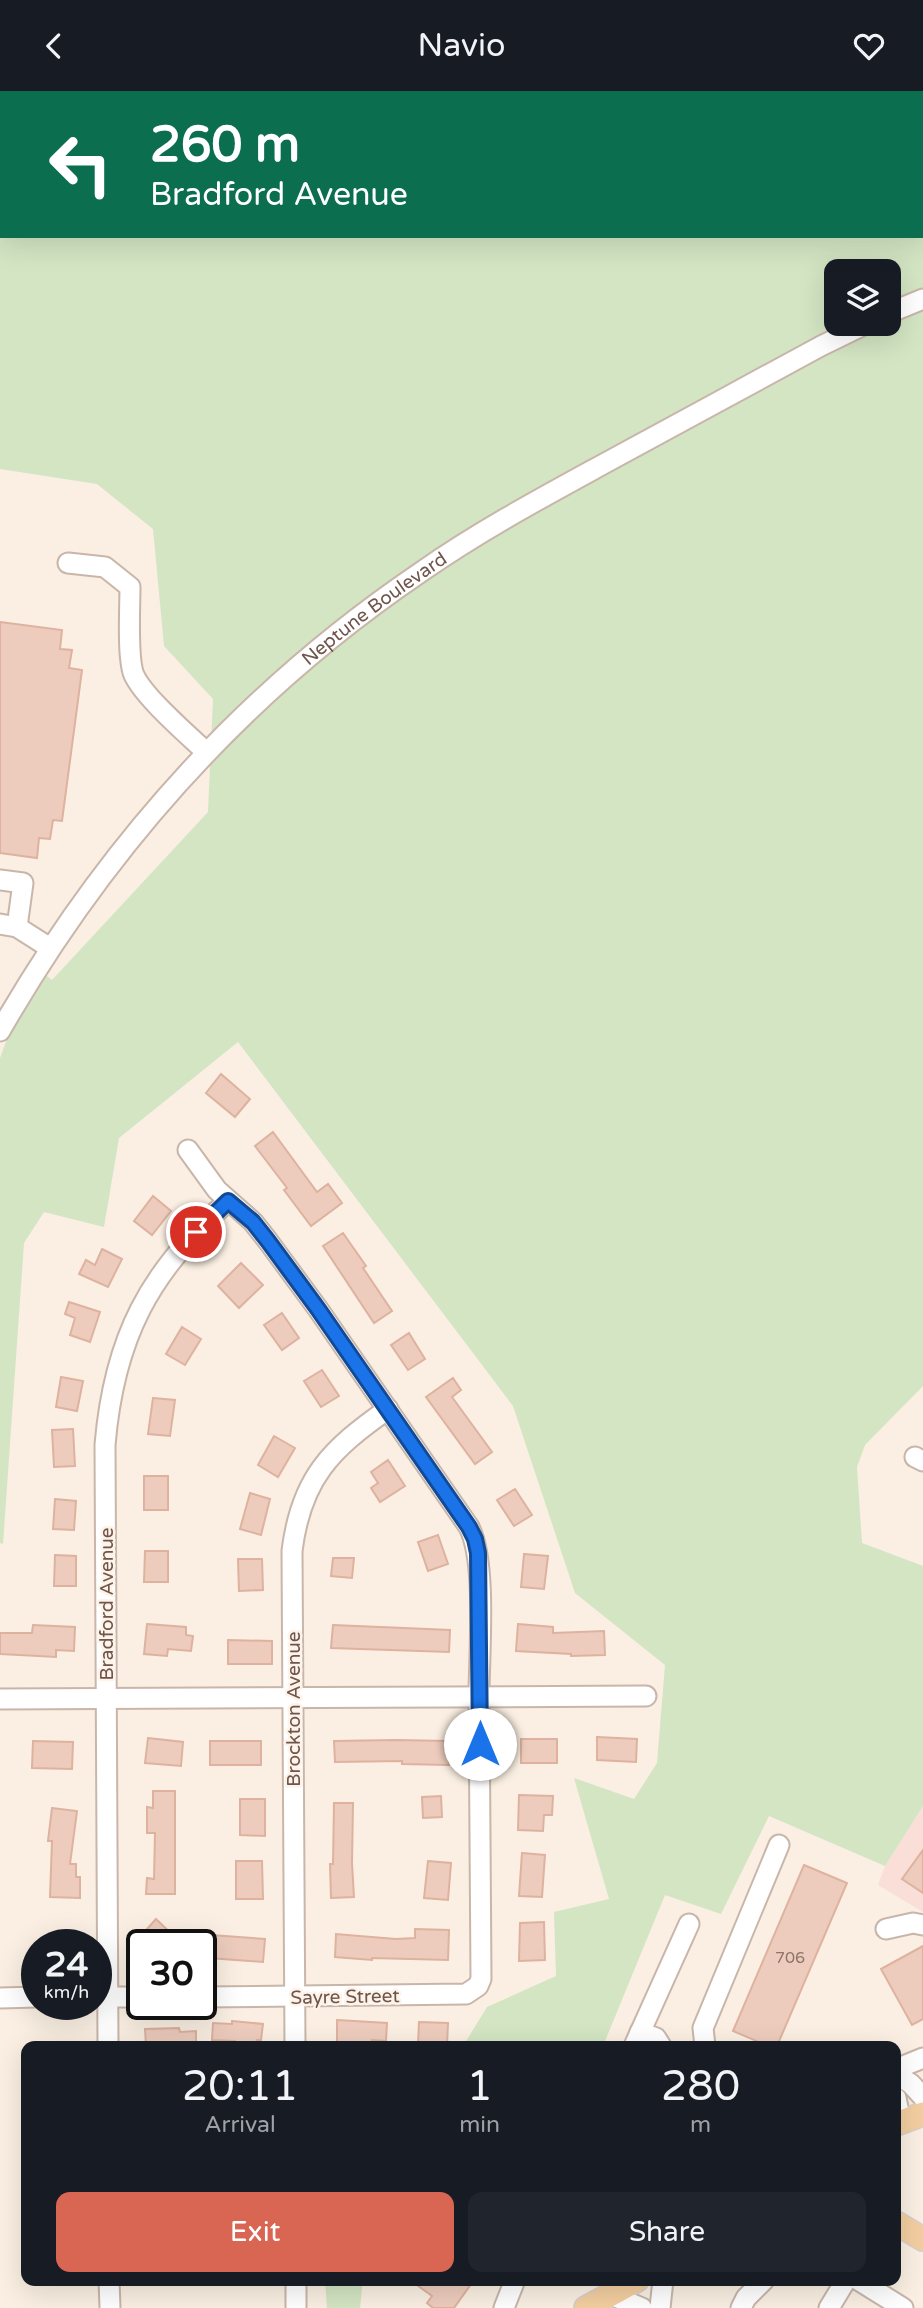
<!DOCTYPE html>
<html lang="en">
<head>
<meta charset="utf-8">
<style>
  :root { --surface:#171b24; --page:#20242c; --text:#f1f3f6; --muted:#9ea1a6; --accent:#d96652 }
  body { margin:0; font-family:"Varela Round",sans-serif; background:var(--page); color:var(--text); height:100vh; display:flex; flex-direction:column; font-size:26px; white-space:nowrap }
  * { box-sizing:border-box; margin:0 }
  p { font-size:23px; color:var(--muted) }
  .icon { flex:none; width:38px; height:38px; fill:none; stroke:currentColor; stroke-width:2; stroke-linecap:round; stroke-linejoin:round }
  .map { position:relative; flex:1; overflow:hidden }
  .sheet { position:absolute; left:21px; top:1950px; width:880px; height:245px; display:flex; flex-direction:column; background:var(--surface); border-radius:14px; box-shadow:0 7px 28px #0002 }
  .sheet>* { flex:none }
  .top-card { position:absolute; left:0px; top:0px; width:924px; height:147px; box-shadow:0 7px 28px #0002; background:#0b6e4f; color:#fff; overflow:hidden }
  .controls { position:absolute; left:824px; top:168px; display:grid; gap:14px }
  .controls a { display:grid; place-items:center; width:77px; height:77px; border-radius:14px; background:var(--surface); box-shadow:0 7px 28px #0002; font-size:35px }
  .speed { position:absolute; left:21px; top:1838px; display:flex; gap:14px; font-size:35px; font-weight:700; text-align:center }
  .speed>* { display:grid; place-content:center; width:91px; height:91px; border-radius:50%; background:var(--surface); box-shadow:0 7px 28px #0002; line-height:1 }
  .speed small { font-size:18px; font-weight:400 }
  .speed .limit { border:4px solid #111; border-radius:10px; background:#fff; color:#111 }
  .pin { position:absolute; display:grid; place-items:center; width:60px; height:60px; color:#fff; margin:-30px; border:4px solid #fff; border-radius:50%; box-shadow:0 2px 7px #0007 }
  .me { position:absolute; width:77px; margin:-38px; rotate:0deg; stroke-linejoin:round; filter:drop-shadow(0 0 5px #0008) }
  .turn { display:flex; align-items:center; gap:24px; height:147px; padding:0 35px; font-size:32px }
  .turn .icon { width:91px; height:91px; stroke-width:2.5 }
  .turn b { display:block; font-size:49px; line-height:60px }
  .eta { display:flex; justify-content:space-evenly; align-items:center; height:119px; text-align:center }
  .eta b { font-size:42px; font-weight:600; line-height:49px }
  .button { display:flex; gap:14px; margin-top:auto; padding:14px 35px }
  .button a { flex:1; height:80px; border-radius:14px; background:var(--accent); color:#fff; font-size:28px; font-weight:600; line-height:80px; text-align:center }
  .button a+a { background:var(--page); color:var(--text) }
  header { display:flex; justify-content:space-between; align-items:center; height:91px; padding:0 35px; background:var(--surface); font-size:32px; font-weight:600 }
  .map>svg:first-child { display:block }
  .commercial { fill:#f9dfd7 }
  .green { fill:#d3e5c3; fill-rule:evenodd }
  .building { fill:#edccbd; stroke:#deb29f; stroke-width:2 }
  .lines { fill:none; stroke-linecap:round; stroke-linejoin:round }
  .minor-casing { stroke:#c9b6aa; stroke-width:23 }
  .major-casing { stroke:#d7cfcd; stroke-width:26 }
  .minor { stroke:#fff; stroke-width:19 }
  .major { stroke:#f3cea0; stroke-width:23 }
  .route-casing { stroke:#114b97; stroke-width:18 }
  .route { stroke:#1a73e8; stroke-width:12 }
  .labels { text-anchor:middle; stroke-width:5; stroke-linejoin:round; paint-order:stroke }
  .number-label { font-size:16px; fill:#8e7368 }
  .street-label { font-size:19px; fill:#6f554b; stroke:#fdf3e8 }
</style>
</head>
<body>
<header><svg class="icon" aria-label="back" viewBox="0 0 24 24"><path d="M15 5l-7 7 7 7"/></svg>Navio<svg class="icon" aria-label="heart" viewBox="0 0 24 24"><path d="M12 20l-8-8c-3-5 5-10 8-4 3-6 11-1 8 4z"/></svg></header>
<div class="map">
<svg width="923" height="2217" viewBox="0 0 923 2217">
  <rect width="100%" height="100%" fill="#faefe2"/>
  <path class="commercial" d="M923,1715V1821L878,1794L885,1775Z"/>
  <path class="green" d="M0,0L574,2H2V145H922L923,9V1295L865,1354L857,1376L862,1452L923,1475V1715L885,1775L769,1725L721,1823L665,1804L603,1955H463L487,1916L556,1885L554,1821L609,1808L574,1687L634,1708L657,1672L665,1574L575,1502L513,1315L238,951L119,1047L104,1136L44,1121L24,1152L3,1453L0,1452V967L34,875L52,889L208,721L213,608L164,555L153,438L97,393L0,378ZM836,180H889V233H836Z
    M325,2189H363L360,2217H327Z"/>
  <path class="building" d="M0,531L62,539L60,558L72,559L69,577L82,579L62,730L53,729L50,748L39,747L37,767L0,762Z
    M221,983L250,1008L235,1026L206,1002Z
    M273,1041L317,1101L328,1093L342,1112L311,1135L284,1099L287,1097L255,1055Z
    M153,1105L171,1120L152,1144L134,1130Z
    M343,1142L366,1175L363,1177L392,1220L374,1232L323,1155Z
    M102,1158L122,1168L108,1196L79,1183L86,1169L95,1174Z
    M241,1172L263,1194L239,1217L218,1195Z
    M69,1211L100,1221L90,1251L70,1244L75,1227L65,1223Z
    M282,1222L299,1247L282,1259L264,1234Z
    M182,1236L201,1248L185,1274L166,1263Z
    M409,1242L425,1268L408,1279L391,1254Z
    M322,1279L339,1305L321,1316L304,1290Z
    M61,1286L83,1290L77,1320L56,1316Z
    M453,1287L461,1299L452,1306L492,1361L475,1373L426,1306Z
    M153,1307L175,1309L170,1345L148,1343Z
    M73,1338L75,1375L54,1376L52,1339Z
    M274,1345L295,1357L278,1386L258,1374Z
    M388,1369L405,1395L380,1411L371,1397L378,1392L371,1381Z
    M144,1385H168V1419H144Z
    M515,1398L532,1424L514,1435L497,1409Z
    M250,1402L270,1408L261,1444L240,1438Z
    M55,1408L76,1410L74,1439L53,1438Z
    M438,1444L448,1473L428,1480L418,1451Z
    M145,1460H168V1491H144Z
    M524,1463L548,1465L544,1498L521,1496Z
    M55,1464L76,1465V1495H54Z
    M333,1467H354L352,1487L331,1485Z
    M238,1468H262L263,1499L239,1500Z
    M147,1533L186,1536V1544L193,1545L191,1560L168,1558L167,1565L144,1563Z
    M518,1533L553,1536V1542L604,1540L605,1564L571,1565V1563L516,1560Z
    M33,1534L75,1536L74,1560L56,1559V1566L0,1563V1542H32Z
    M333,1534L450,1539L449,1561L331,1557Z
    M228,1549L272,1550V1573H228Z
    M597,1646L637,1648L636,1671L597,1669Z
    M148,1647L183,1651L181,1675L145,1672Z
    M521,1648H557V1672H521Z
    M396,1649L449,1650V1674L402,1673V1670L335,1671L334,1650Z
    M33,1650L73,1651L72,1678L32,1677Z
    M210,1650H261V1674H210Z
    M153,1700H175V1803H146L147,1787L154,1788L155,1742H147V1716L153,1717Z
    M519,1704L553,1705L552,1724H544L543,1740L518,1739Z
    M441,1705L442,1726L423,1727L422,1706Z
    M240,1708H265V1745L240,1744Z
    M334,1712H353L352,1772L354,1806L331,1807L330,1773H333Z
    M52,1717L77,1720L70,1773H76V1786H80V1807L50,1806L52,1750H48Z
    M923,1759V1802L902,1788Z
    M522,1762L545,1764L542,1806L519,1805Z
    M236,1770H262L263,1808H236Z
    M428,1770L451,1772L448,1809L424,1807Z
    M804,1774L847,1792L777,1955H768L733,1940Z
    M156,1828L182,1853H146L154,1845L147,1838Z
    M544,1831L545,1869L519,1870L520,1832Z
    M415,1838L449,1839L448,1869L372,1867V1869L335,1866L336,1843L396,1848L415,1847Z
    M211,1844L265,1848L263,1871L209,1867Z
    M923,1855V1928L912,1934L881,1878Z
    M337,1929L387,1932L386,1950L372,1949V1955H337Z
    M232,1930L263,1933L261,1949H257L256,1955H235V1950L212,1949L213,1932L232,1933Z
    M419,1931L448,1932L447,1955L418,1954Z
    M179,1937L180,1941L196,1940V1954L146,1955L145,1938Z
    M410,2189H474L454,2217H433L427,2212L432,2205Z"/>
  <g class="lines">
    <g class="minor-casing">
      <g id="minor">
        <path d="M889,222L923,208"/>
        <path d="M68,472L105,476L130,496C130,515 127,568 134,584C144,606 187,643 206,661"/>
        <path d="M0,789L23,792L17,836"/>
        <path d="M0,833L17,836L50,857"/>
        <path id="s1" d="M0,940C106,755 244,601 421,481C481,439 545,405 609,370C680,332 750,293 821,255L866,233"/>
        <path d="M188,1059L217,1099L253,1131L268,1150L318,1218L469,1436C487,1471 479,1562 479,1605C479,1699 480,1793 481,1888L478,1895L466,1903L201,1906"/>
        <path d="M915,1366L923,1370"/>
        <path d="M0,1608L646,1605"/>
        <path d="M886,1838L913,1832L923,1834"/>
        <path d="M97,1906H142"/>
        <path d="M0,1907L37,1906"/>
        <path d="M640,1941L656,1947L661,1955"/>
        <path d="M108,1955L105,1354C114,1247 149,1181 228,1110"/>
        <path d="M295,1955L292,1460C301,1387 331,1358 388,1318"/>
        <path d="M634,1955L689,1833"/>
        <path d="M705,1955L703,1937L779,1754"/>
        <path d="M896,1978L923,1967"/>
        <path d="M896,1983L911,1993L923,2006"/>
        <path d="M896,2007L901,2031"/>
        <path d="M109,2189L110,2217"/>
        <path d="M296,2189V2217"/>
        <path d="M858,2189L903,2217"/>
        <path d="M611,2204L642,2217"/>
        <path d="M504,2217L515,2189"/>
        <path d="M660,2217L663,2189"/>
        <path d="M741,2217L746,2207L764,2189"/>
        <path d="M829,2217L846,2189"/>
      </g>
    </g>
    <g class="major-casing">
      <path id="major" d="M896,2033L923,2023
        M896,2132L923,2148
        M586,2217L637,2189"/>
    </g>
    <use href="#minor" class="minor"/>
    <use href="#major" class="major"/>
  </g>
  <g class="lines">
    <g class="route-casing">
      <path id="route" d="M196,1141L228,1110L253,1131L268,1150L318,1218L469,1436L475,1448L478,1462L480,1653"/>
    </g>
    <use href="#route" class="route"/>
  </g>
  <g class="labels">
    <g class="number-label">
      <text x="790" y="1872">706</text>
    </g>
    <g class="street-label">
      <text dy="7" stroke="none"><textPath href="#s1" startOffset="569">Neptune Boulevard</textPath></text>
      <text transform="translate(106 1513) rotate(-90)" y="7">Bradford Avenue</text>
      <text transform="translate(293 1618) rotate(-90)" y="7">Brockton Avenue</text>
      <text transform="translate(345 1905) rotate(-1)" y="7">Sayre Street</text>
    </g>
  </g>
</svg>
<div class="controls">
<a><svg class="icon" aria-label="layers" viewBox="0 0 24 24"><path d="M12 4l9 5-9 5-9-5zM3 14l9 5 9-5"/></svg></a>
</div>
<div class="speed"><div>24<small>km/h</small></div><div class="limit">30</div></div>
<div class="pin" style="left:196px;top:1141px;background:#d93025"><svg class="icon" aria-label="arrive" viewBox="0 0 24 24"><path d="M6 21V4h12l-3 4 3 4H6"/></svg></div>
<svg class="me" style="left:480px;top:1653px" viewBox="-20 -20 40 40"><circle r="19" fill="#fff"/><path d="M0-13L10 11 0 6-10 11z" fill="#1a73e8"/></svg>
<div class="top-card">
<div class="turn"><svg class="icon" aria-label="left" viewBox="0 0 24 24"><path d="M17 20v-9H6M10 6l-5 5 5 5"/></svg><div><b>260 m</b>Bradford Avenue</div></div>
</div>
<section class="sheet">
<div class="eta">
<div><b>20:11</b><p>Arrival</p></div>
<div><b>1</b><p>min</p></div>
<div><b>280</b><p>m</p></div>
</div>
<div class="button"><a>Exit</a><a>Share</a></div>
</section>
</div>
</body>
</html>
